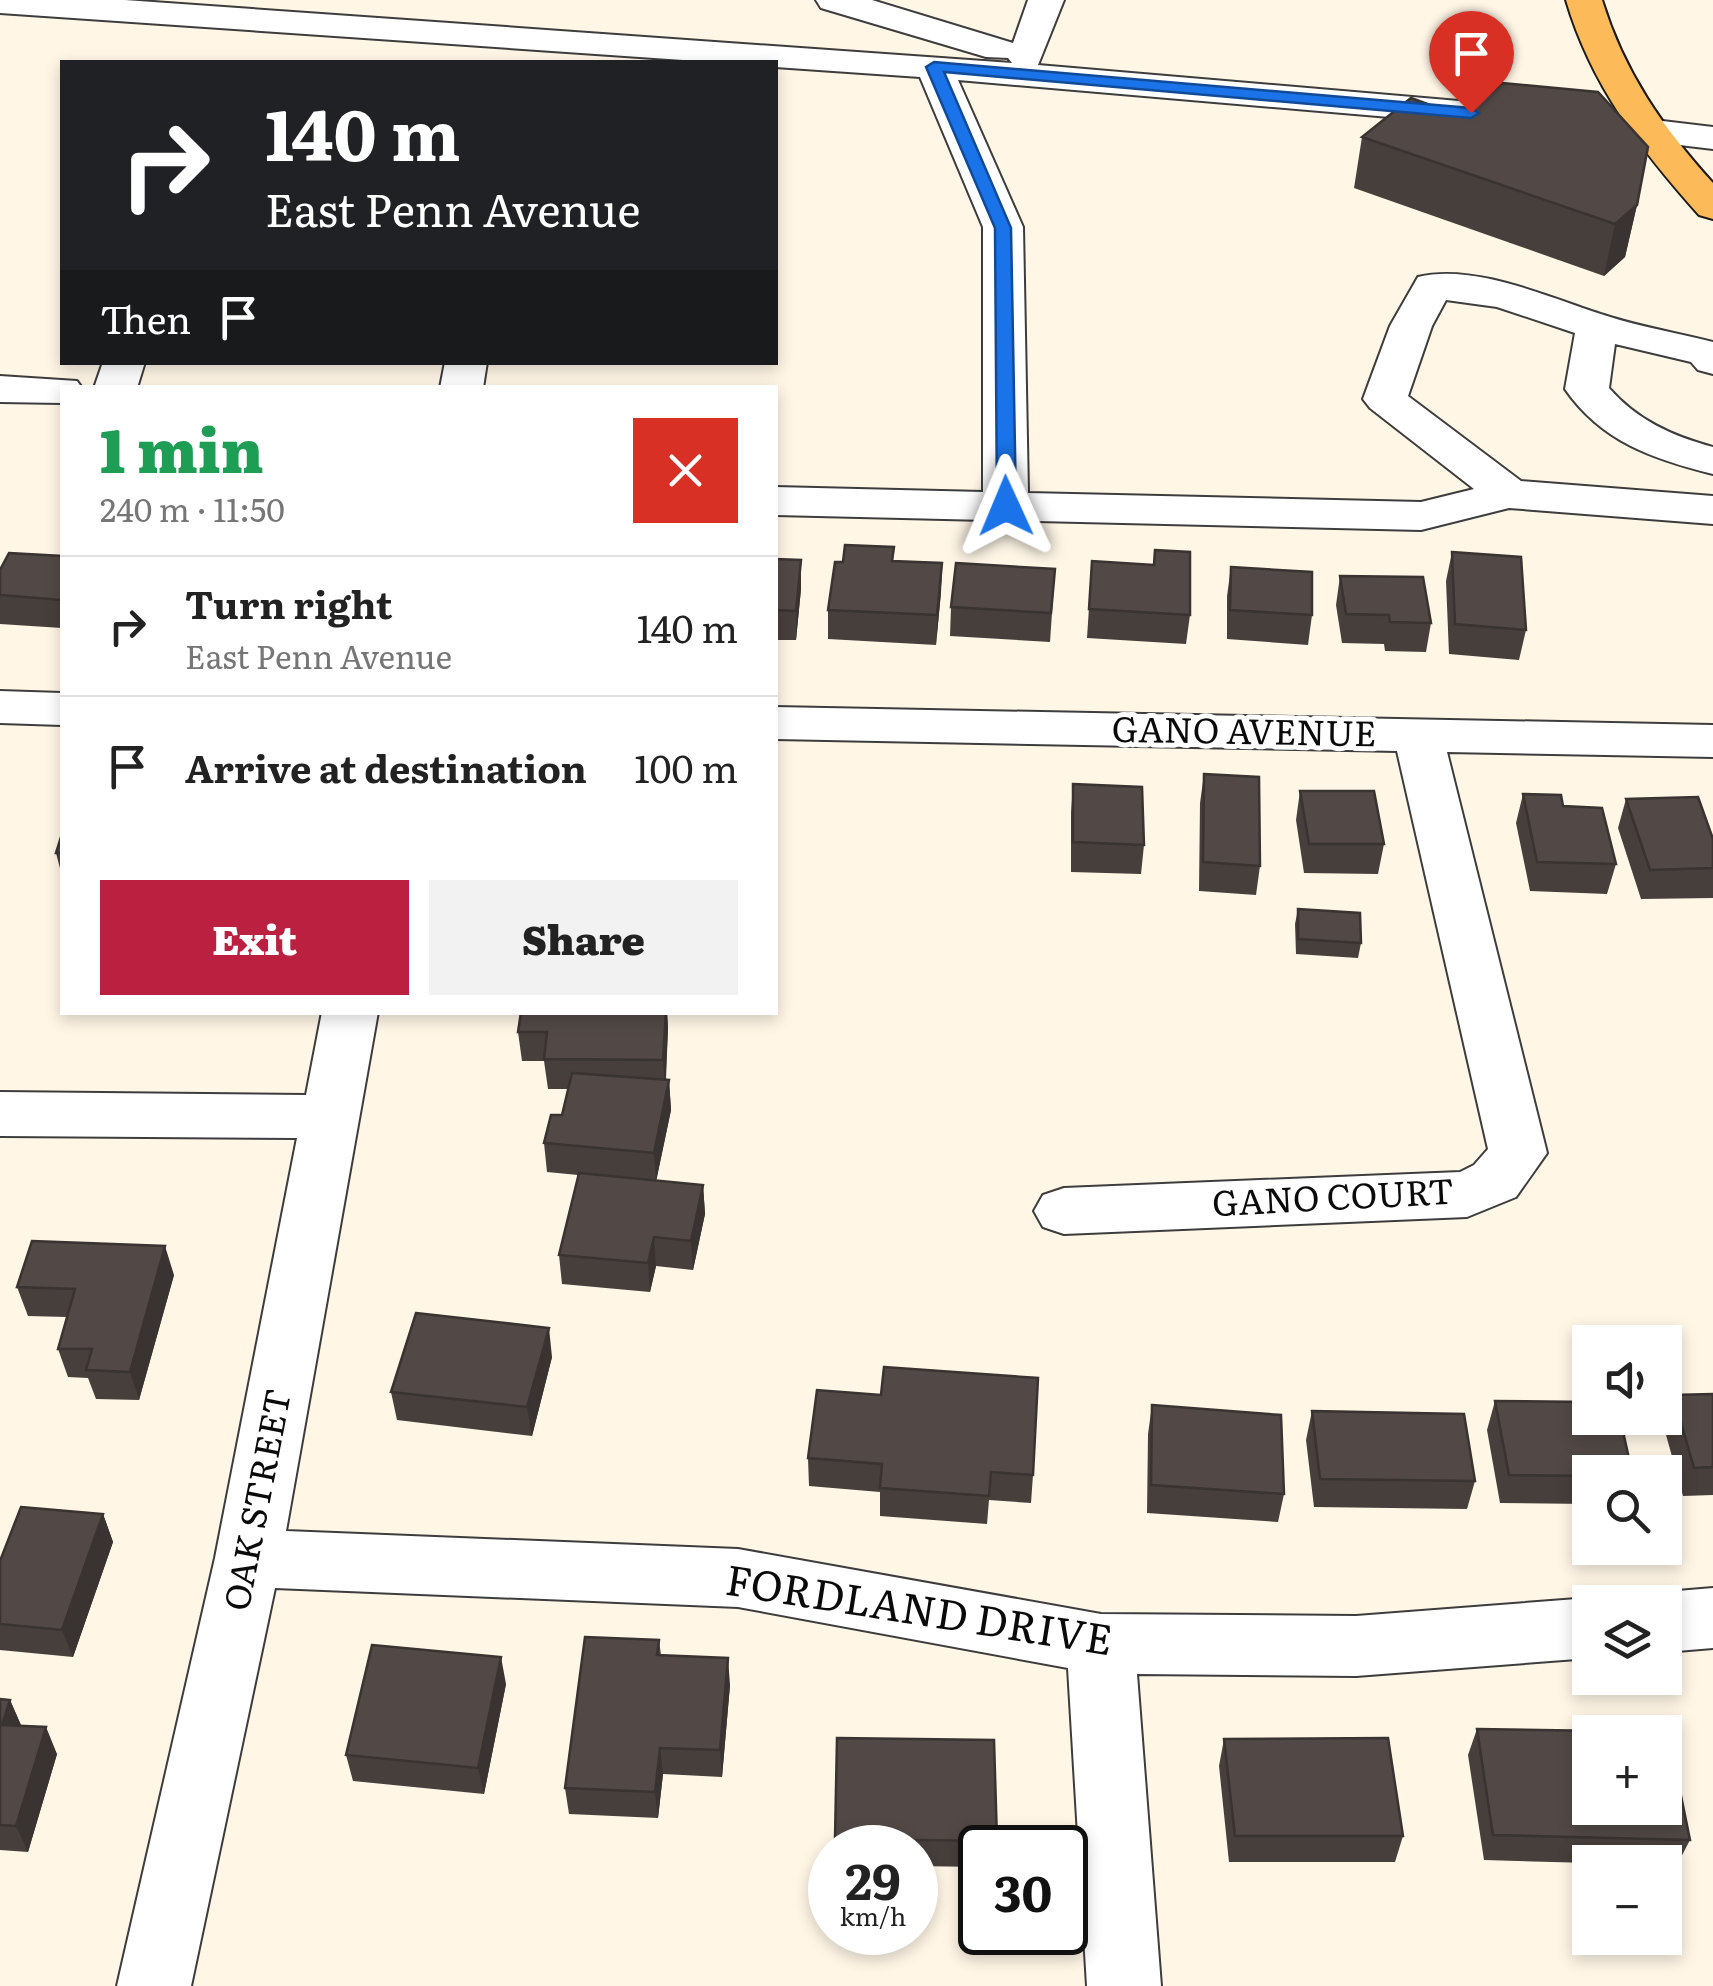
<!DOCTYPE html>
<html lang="en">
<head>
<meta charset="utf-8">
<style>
  :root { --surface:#fff; --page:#f2f2f2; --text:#222; --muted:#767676; --line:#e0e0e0; --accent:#bb2041 }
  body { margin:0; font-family:Literata,serif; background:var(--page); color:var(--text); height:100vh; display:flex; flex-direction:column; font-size:38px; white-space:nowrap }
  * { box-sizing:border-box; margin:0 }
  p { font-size:32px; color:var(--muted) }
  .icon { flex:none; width:55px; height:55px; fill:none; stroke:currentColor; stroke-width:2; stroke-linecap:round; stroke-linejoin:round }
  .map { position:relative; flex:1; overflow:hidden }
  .panel { position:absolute; left:60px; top:385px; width:718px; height:630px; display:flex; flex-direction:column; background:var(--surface); border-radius:0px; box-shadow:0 5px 15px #0003 }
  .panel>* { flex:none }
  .guide { position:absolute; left:60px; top:60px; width:718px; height:305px; border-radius:0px; box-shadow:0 5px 15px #0003; background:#202124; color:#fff; overflow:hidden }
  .tools { position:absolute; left:1572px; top:1325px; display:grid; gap:20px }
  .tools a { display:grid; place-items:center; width:110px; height:110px; border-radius:0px; background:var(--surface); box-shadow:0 5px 15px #0003; font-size:50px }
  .speed { position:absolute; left:808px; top:1825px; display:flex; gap:20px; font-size:50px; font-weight:700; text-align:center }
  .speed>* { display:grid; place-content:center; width:130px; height:130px; border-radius:50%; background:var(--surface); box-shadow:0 5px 15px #0003; line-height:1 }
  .speed small { font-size:25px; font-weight:400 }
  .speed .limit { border:5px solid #111; border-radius:15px; background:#fff; color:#111 }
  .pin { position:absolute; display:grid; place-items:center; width:85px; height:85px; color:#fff; margin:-102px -42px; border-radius:50% 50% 50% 0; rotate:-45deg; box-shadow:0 0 10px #0007 }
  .pin .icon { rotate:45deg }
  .me { position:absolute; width:110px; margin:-55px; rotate:359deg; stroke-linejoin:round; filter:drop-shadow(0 0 8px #0008) }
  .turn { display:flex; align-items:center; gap:35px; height:210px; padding:0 40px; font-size:45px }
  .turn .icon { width:130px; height:130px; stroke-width:2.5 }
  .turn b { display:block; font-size:70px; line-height:85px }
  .then { display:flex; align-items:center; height:95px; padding:0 40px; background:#0003; gap:20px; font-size:38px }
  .round { display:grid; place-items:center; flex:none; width:105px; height:105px; border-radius:0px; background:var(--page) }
  .headline { display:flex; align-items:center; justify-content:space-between; height:170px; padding:0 40px }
  h1 { font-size:60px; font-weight:800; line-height:75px; color:#1e9e55 }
  .button { display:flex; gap:20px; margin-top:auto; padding:20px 40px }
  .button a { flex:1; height:115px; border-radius:0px; background:var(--accent); color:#fff; font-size:40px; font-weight:800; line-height:115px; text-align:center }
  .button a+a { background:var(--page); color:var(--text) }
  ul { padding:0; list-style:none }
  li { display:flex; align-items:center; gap:30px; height:140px; padding:0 40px; border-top:2px solid var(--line) }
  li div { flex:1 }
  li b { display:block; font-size:38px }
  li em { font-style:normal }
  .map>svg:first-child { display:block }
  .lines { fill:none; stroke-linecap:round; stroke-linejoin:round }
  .minor-casing { stroke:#3d3d3d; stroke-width:4 }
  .major-casing { stroke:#1b1b1b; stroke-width:4 }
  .minor { fill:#fff; fill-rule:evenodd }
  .major { fill:#fcba59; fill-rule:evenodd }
  .wall { fill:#473f3c }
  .shaded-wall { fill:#393331 }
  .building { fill:#524946; stroke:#393331; stroke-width:2.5; fill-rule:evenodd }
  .route { fill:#1a73e8; stroke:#114b97; stroke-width:2.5 }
  .labels { text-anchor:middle; stroke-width:10; stroke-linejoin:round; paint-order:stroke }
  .street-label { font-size:35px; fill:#0a0a0a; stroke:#fff }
  .near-street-label { font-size:42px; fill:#0a0a0a; stroke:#fff }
</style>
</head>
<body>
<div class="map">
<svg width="1713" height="1986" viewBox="0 0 1713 1986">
  <rect width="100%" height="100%" fill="#fff6e6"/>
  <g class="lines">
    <g class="minor-casing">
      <path id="minor" d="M0,0H125L1012,63L1008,58L986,57L821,8L816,0H872L1013,43L1028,0H1064L1038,65L1587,112L1713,127V149L1587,134L958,80L1023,227L1028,493L1421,502L1474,489L1370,408L1363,399L1390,326L1418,277C1476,263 1552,299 1607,316C1641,327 1678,333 1713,342V374L1698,370L1691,362L1615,344L1609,388C1637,420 1672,436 1713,447V474C1653,459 1602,442 1565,389L1575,333L1497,307L1446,300L1432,326L1408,396L1521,481L1713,496V524L1509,508L1421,530L775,515V487L983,492V227L920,77L775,67V62H712L0,13Z
        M103,362H145L137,388H94Z
        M445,362H487L483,388H440Z
        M0,376L77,381L82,388H62V403L0,402Z
        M0,691L62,693V725L0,723Z
        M775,707L1713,725V757L1447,752L1547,1153L1516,1197L1467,1217L1064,1234L1043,1227L1034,1211L1043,1195L1064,1188L1460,1172L1474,1165L1488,1149L1397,751L775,739Z
        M322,1012H378L286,1531L738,1549L1101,1614L1356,1616L1590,1598L1602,1602H1590V1658L1356,1676L1137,1674L1161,1986H1087L1068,1668L738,1607L275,1588L191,1986H117L215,1558L297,1138L0,1136V1092L306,1095Z
        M1713,1588V1648L1665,1652V1602L1641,1601L1665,1592Z"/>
    </g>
    <g class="major-casing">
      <path id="major" d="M1566,0H1602C1624,72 1663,128 1713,183V219L1699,215C1641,150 1591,85 1566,0Z"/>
    </g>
    <use href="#minor" class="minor"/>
    <use href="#major" class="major"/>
  </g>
  <path class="wall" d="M1362,137L1637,205L1625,257L1604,276L1354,188Z
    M894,547L893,561L942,563L941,592L936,645L828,639V610L843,562Z
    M1155,550L1190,615L1186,644L1087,638L1092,561L1153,565Z
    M1452,552L1526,630L1519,660L1449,654L1446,581Z
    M62,556V628L0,624V570Z
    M775,559L801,560V589L796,640H775Z
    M1231,567L1312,615L1308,645L1227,639V596Z
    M1055,569L1050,642L950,636L951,607Z
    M1340,576L1431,623L1426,652L1385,651L1384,644L1342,643L1336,605Z
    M1204,774L1260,866L1256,895L1199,891L1200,803Z
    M1073,784L1144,845L1141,874L1071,872V813Z
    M1300,791L1384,844L1378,874L1304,873L1296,820Z
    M1523,794L1563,806L1616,864L1607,894L1530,891L1516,823Z
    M1626,799L1713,839V898L1641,899L1618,828Z
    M62,834V876L56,853Z
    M1298,909L1361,943L1358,958L1296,954L1295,924Z
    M521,1012H667L668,1028L666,1080H669L671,1110L656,1181L703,1185L705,1214L693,1270L656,1266L650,1292L562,1284L559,1255L578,1175L547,1172L544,1143L562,1115L568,1089H548L544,1061H522L518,1032Z
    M174,1275L139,1400L96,1399L88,1378L68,1377L58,1349L67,1317L28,1316L17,1287Z
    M552,1357L532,1436L397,1420L391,1392Z
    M1713,1394V1495L1683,1496L1663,1424L1673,1395Z
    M1495,1401L1590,1472V1504L1500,1503L1487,1430Z
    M1152,1405L1284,1494L1278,1522L1147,1513L1148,1434Z
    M1312,1411L1475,1481L1467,1509L1314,1507L1306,1440Z
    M808,1458L1033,1475L1031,1503L989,1500L987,1524L880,1516V1492L809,1486Z
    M103,1514L113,1542L73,1657L0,1650V1561Z
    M659,1640L661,1655L730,1685L722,1777L663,1774L658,1818L569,1814L565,1788Z
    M506,1684L484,1794L353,1781L346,1755Z
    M0,1699L10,1700L21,1726L57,1754L28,1852L0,1850Z
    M1477,1729L1690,1840L1677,1865H1665V1862L1590,1863L1484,1860L1468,1755Z
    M837,1738L997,1841V1848H980V1867L915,1866V1848H835Z
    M1224,1739L1403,1836L1395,1862H1229L1219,1766Z"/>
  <path class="shaded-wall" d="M1637,205L1625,257L1604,276L1615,224Z
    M801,560V589L796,640V611Z
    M942,563L941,592L936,645L937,615Z
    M666,1012H667L668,1028L665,1089L663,1060Z
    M669,1080L671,1110L656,1182L654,1153Z
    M703,1185L705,1214L693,1270L691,1241Z
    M654,1237L656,1266L650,1292L648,1263Z
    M165,1246L174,1275L139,1400L130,1372Z
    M549,1328L552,1357L532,1436L527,1407Z
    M103,1514L113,1542L73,1657L62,1630Z
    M501,1657L506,1684L484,1794L478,1768Z
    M728,1658L730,1685L722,1777L720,1750Z
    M10,1700L22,1727L2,1725Z
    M46,1727L57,1754L28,1852L16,1826Z
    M660,1748L663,1774L658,1818L655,1792Z"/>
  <path class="building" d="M1502,83L1598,92L1648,147L1637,205L1615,224L1362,137L1411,98L1463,117Z
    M845,545L894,547L892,561L942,563L937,615L828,610L835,562H843Z
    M1155,550L1190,552V615L1089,609L1092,561L1154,565Z
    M1452,552L1521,557L1526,630L1455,624Z
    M9,553L62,556V600L0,595V570Z
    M775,559L801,560L796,611L775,610Z
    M956,563L1055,569L1051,613L951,607Z
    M1231,567L1312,572V615L1230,610Z
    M1340,576L1423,577L1431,623L1390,622L1389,615L1346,614Z
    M1204,774L1259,777L1260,866L1203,862Z
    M1073,784L1142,787L1144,845L1073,842Z
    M1300,791H1374L1384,844H1309Z
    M1523,794L1561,795L1563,806L1602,808L1616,864L1537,862Z
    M1698,797L1713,839V868L1650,870L1626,799Z
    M62,834V853H56Z
    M1298,909L1360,913L1361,943L1298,939Z
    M521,1012H666L663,1060L544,1059L547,1032H518Z
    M572,1073L669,1080L654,1153L544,1143L551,1115H562Z
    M579,1173L703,1185L691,1241L654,1237L648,1263L559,1255Z
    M32,1241L165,1246L130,1372L86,1370L92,1349H58L75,1289L17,1287Z
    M416,1313L549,1328L527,1407L391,1392Z
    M884,1367L1038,1378L1033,1475L991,1472L989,1496L880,1488L882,1464L808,1458L817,1390L881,1395Z
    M1713,1394V1467L1694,1468L1673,1395Z
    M1495,1401L1590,1402V1418H1620L1632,1472H1590V1476L1509,1475Z
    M1152,1405L1281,1415L1284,1494L1151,1485Z
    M1312,1411L1464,1414L1475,1481L1320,1479Z
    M21,1507L103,1514L62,1630L0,1624V1561Z
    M585,1637L659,1640L657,1655L728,1658L720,1750L660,1748L655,1792L565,1788Z
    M372,1645L501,1657L478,1768L346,1755Z
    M0,1699L10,1700L2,1725L46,1727L16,1826L0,1825Z
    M1477,1729L1668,1732L1690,1840L1493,1835ZM1590,1732H1665V1808H1590Z
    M837,1738L994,1740L997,1841L835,1839Z
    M1388,1738L1403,1836H1235L1224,1739Z"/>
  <path class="route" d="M934,62L1471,108L1479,113L1471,118L944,72L1011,228L1016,506L1006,512L997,506L995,228L926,67Z"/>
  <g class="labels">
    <g class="street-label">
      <text transform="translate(1244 732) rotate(1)" y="12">GANO AVENUE</text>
      <text transform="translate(1333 1198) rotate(-3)" y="12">GANO COURT</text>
      <text transform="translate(258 1500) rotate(-79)" y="12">OAK STREET</text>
    </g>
    <g class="near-street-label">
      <text transform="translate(919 1610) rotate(9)" y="15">FORDLAND DRIVE</text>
    </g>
  </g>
</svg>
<div class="tools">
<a><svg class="icon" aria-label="sound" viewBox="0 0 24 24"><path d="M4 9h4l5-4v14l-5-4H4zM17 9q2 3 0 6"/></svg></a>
<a><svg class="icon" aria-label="search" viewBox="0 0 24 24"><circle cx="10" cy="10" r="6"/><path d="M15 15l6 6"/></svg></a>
<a><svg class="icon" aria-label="layers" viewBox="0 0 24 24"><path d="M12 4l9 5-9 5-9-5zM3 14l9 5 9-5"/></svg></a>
<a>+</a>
<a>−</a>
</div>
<div class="speed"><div>29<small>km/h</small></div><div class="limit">30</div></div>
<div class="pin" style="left:1471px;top:113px;background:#d93025"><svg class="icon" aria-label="arrive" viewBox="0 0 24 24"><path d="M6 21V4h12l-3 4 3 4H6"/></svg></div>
<svg class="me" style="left:1006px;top:506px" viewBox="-20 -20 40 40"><path d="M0-17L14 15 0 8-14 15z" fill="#1a73e8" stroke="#fff" stroke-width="4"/></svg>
<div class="guide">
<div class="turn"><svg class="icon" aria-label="right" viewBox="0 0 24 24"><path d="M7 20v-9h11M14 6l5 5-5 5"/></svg><div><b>140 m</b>East Penn Avenue</div></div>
<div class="then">Then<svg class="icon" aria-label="arrive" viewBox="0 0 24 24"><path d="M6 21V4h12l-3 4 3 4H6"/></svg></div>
</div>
<section class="panel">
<div class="headline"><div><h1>1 min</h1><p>240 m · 11:50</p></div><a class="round" style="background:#d93025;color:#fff"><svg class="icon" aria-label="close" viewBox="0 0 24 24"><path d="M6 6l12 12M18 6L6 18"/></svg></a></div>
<ul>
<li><svg class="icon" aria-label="right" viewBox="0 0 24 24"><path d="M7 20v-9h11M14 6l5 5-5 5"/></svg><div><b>Turn right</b><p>East Penn Avenue</p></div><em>140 m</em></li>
<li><svg class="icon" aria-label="arrive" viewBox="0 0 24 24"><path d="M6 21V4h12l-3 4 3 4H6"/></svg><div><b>Arrive at destination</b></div><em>100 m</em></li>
</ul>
<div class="button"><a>Exit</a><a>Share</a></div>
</section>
</div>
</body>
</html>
